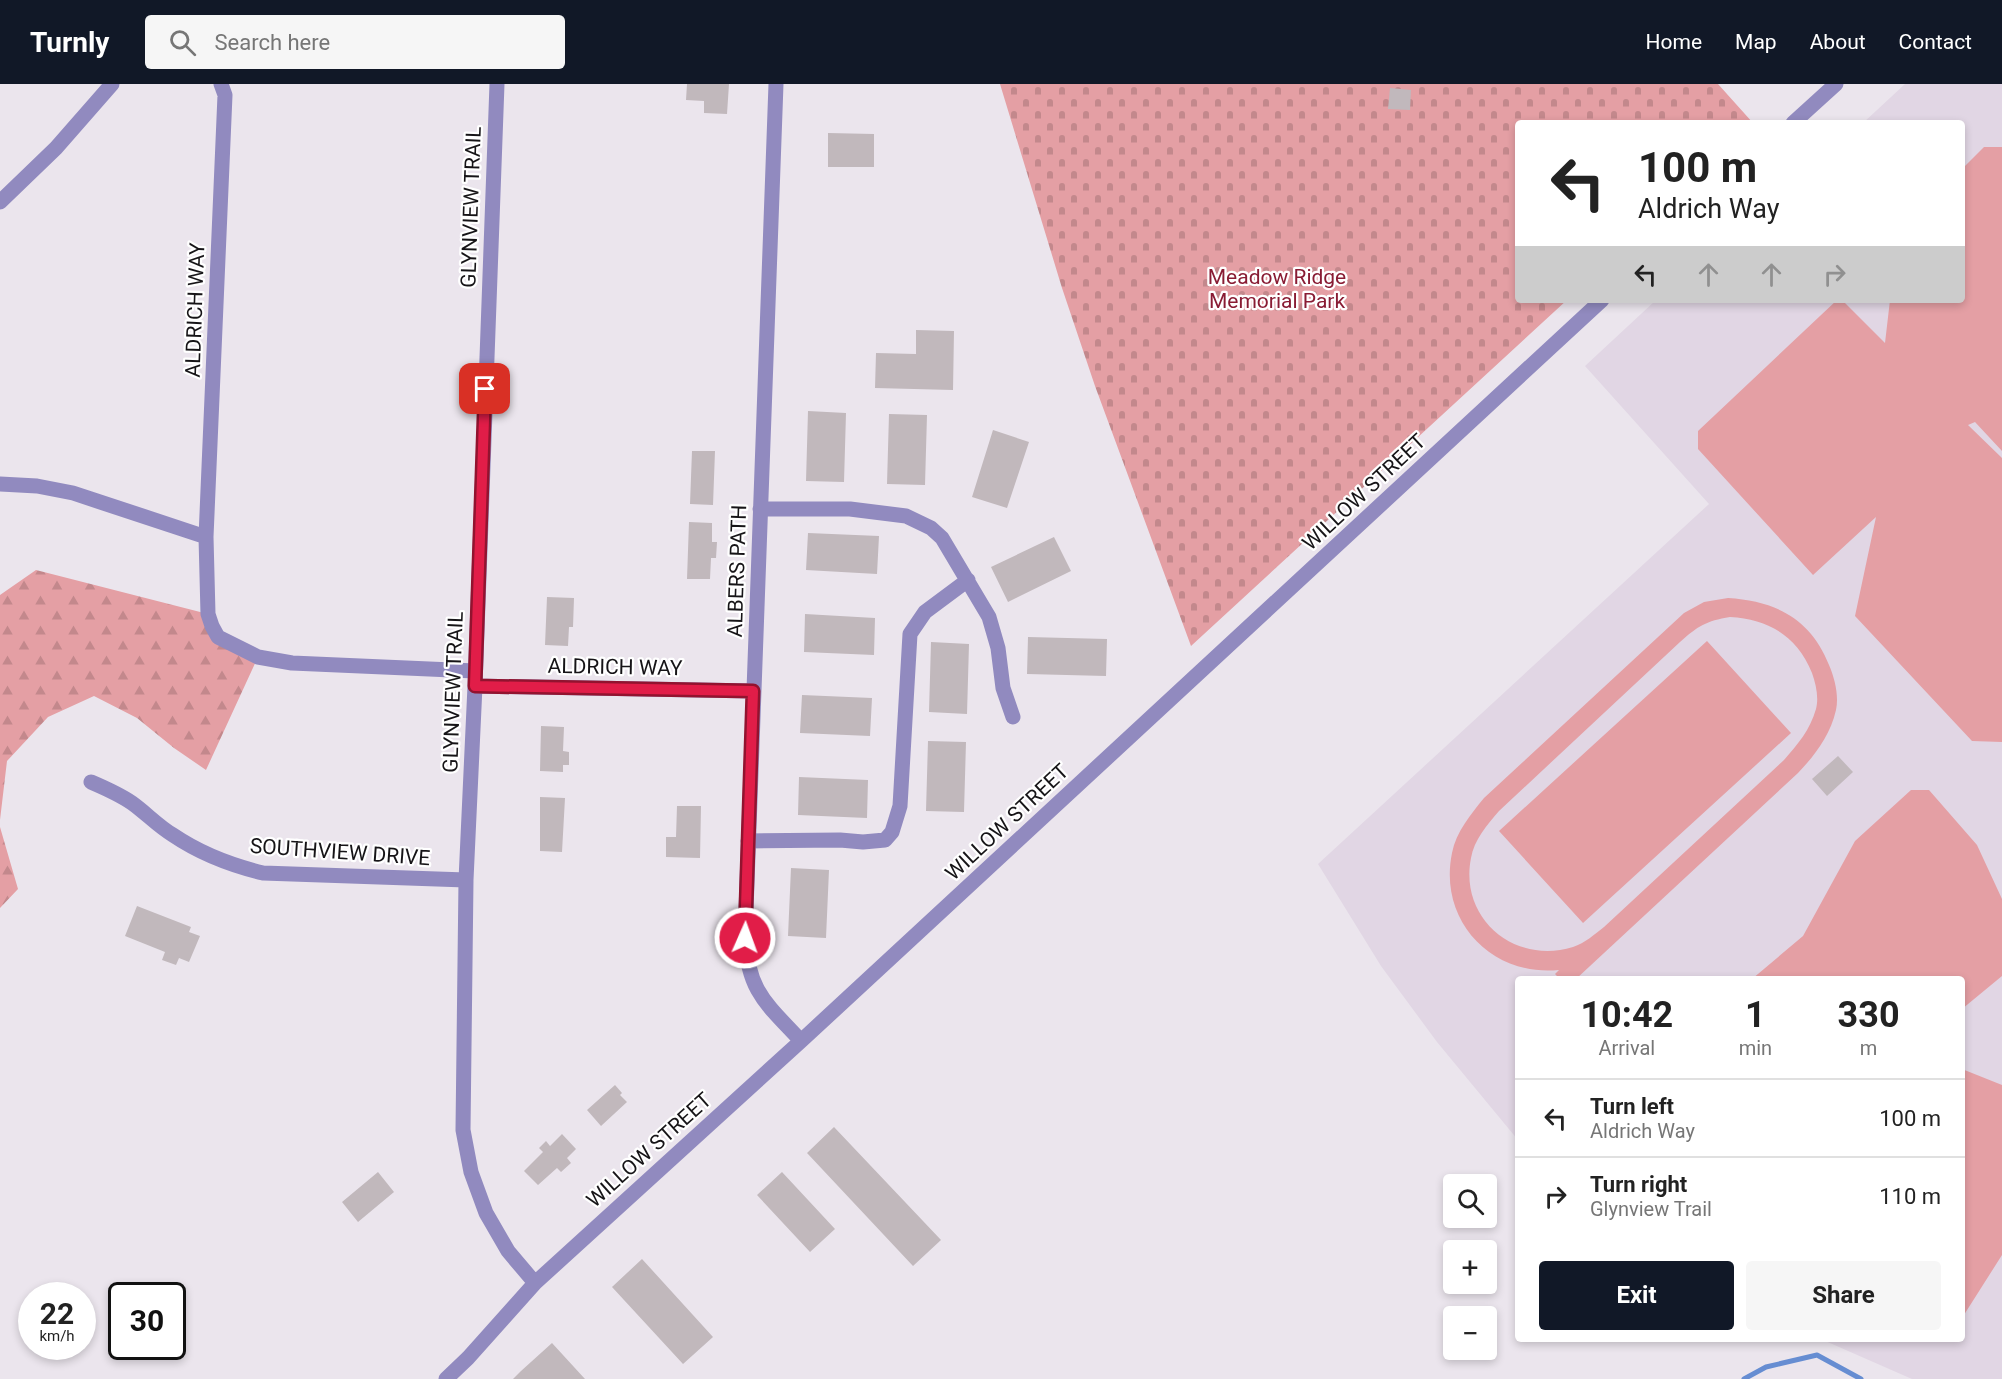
<!DOCTYPE html>
<html lang="en">
<head>
<meta charset="utf-8">
<style>
  :root { --surface:#fff; --page:#f6f6f6; --text:#222; --muted:#767676; --line:#e0e0e0; --accent:#111827 }
  body { margin:0; font-family:Roboto,sans-serif; background:var(--page); color:var(--text); height:100vh; display:flex; flex-direction:column; font-size:22px; white-space:nowrap }
  * { box-sizing:border-box; margin:0 }
  p { font-size:20px; color:var(--muted) }
  .icon { flex:none; width:33px; height:33px; fill:none; stroke:currentColor; stroke-width:2; stroke-linecap:round; stroke-linejoin:round }
  .map { position:relative; flex:1; overflow:hidden }
  .drawer { position:absolute; left:1515px; top:892px; width:450px; height:366px; display:flex; flex-direction:column; background:var(--surface); border-radius:6px; box-shadow:0 3px 9px #0003 }
  .drawer>* { flex:none }
  .banner { position:absolute; left:1515px; top:36px; width:450px; height:183px; border-radius:6px; box-shadow:0 3px 9px #0003; background:#fff; color:var(--text); overflow:hidden }
  .controls { position:absolute; left:1443px; top:1090px; display:grid; gap:12px }
  .controls a { display:grid; place-items:center; width:54px; height:54px; border-radius:6px; background:var(--surface); box-shadow:0 3px 9px #0003; font-size:30px }
  .speed { position:absolute; left:18px; top:1198px; display:flex; gap:12px; font-size:30px; font-weight:700; text-align:center }
  .speed>* { display:grid; place-content:center; width:78px; height:78px; border-radius:50%; background:var(--surface); box-shadow:0 3px 9px #0003; line-height:1 }
  .speed small { font-size:15px; font-weight:400 }
  .speed .limit { border:3px solid #111; border-radius:9px; background:#fff; color:#111 }
  .pin { position:absolute; display:grid; place-items:center; width:51px; height:51px; color:#fff; margin:-26px; border-radius:12px; box-shadow:0 3px 9px #0006 }
  .me { position:absolute; width:66px; margin:-33px; rotate:2deg; stroke-linejoin:round; filter:drop-shadow(0 0 4px #0008) }
  .turn { display:flex; align-items:center; gap:21px; height:126px; padding:0 24px; font-size:27px }
  .turn .icon { width:78px; height:78px; stroke-width:2.5 }
  .turn b { display:block; font-size:42px; line-height:51px }
  .lanes { display:flex; align-items:center; height:57px; padding:0 24px; background:#0003; justify-content:center; gap:30px; direction:ltr }
  .lanes .off { opacity:.35 }
  .eta { display:flex; justify-content:space-evenly; align-items:center; height:102px; text-align:center }
  .eta b { font-size:36px; font-weight:700; line-height:42px }
  .action { display:flex; gap:12px; margin-top:auto; padding:12px 24px }
  .action a { flex:1; height:69px; border-radius:6px; background:var(--accent); color:#fff; font-size:24px; font-weight:700; line-height:69px; text-align:center }
  .action a+a { background:var(--page); color:var(--text) }
  ul { padding:0; list-style:none }
  li { display:flex; align-items:center; gap:18px; height:78px; padding:0 24px; border-top:2px solid var(--line) }
  li div { flex:1 }
  li b { display:block; font-size:22px }
  li em { font-style:normal }
  header { display:flex; align-items:center; gap:36px; box-sizing:border-box; height:84px; padding:0 30px; background:var(--accent); color:#fff }
  header strong { font-size:28px }
  nav { display:flex; gap:33px; margin-inline-start:auto; font-size:21px }
  .search { width:420px; height:54px; background:var(--page); display:flex; align-items:center; gap:15px; box-sizing:border-box; padding:0 21px; border-radius:6px; color:var(--muted); font-size:22px }
  .map>svg:first-child { display:block }
  .built { fill:#e1d6e4 }
  .forest { fill:url(#forest-firs) }
  .cemetery { fill:url(#cemetery-stones) }
  .pitch { fill:#e49fa4; fill-rule:evenodd }
  .lines { fill:none; stroke-linecap:round; stroke-linejoin:round }
  .stream { stroke:#668dd2; stroke-width:5 }
  .building { fill:#c1b8bc }
  .minor { stroke:#918abf; stroke-width:15 }
  .route-casing { stroke:#92132f; stroke-width:15 }
  .route { stroke:#e11d48; stroke-width:10 }
  .labels { text-anchor:middle; stroke-width:4.5; stroke-linejoin:round; paint-order:stroke }
  .street-label { font-size:21px; fill:#161417; stroke:#fff }
  .park-label { font-size:21px; fill:#891c34; stroke:#fff }
</style>
</head>
<body>
<header>
<strong>Turnly</strong>
<div class="search"><svg class="icon" aria-label="search" viewBox="0 0 24 24"><circle cx="10" cy="10" r="6"/><path d="M15 15l6 6"/></svg>Search here</div>
<nav><a>Home</a><a>Map</a><a>About</a><a>Contact</a></nav>
</header>
<div class="map">
<svg width="2002" height="1295" viewBox="0 0 2002 1295">
  <defs>
    <pattern id="forest-firs" width="22" height="20" patternUnits="userSpaceOnUse" patternTransform="scale(1.5)"><rect width="22" height="20" fill="#e49fa4"/><path d="M5 1l3.5 6h-7zM16 11l3.5 6h-7z" fill="#c3888c"/></pattern>
    <pattern id="cemetery-stones" width="16" height="16" patternUnits="userSpaceOnUse" patternTransform="scale(1.5)"><rect width="16" height="16" fill="#e49fa4"/><path d="M2 7V4a2 2 0 0 1 4 0v3zM10 15v-3a2 2 0 0 1 4 0v3z" fill="#c3888c"/></pattern>
  </defs>
  <rect width="100%" height="100%" fill="#ebe5ed"/>
  <path class="built" d="M1905,0H2002V1295H1912L1823,1256H1962V896H1518V1056L1437,958L1381,882L1318,780L1709,420L1585,282L1656,216H1962V39H1863Z"/>
  <path class="forest" d="M36,486L208,530L212,542L258,573L206,686L174,664L137,634L94,612L48,633L7,677L0,736V511Z
    M0,743L18,805L0,824Z"/>
  <path class="cemetery" d="M1000,0H1718L1753,39H1518V216H1567L1191,562L1095,302L1062,204Z"/>
  <path class="pitch" d="M1984,63H2002V367L1975,338L1968,341L2002,374V658L1972,657L1855,532L1876,433L1813,491L1698,365V347L1837,216H1842L1885,259L1890,216H1962V85Z
    M1728,514C1776,517 1811,535 1829,581C1835,595 1839,612 1836,626C1830,652 1815,671 1798,689L1576,895H1560L1555,890L1559,886C1492,893 1438,837 1452,769C1456,748 1471,730 1484,714L1684,529L1704,518ZM1730,533C1768,535 1797,552 1812,589C1816,600 1819,614 1816,625C1810,646 1798,660 1784,676L1604,843C1595,850 1585,859 1573,863C1515,881 1459,835 1471,774C1474,756 1487,741 1499,727L1680,558C1698,542 1706,537 1730,533Z
    M1707,557L1791,649L1583,839L1499,747Z
    M1911,706H1929L1977,761L2002,815V892L1962,925V896L1752,895L1803,852L1855,757Z
    M1962,985L2002,1001V1171L1962,1234Z"/>
  <g class="lines">
    <path class="stream" d="M1744,1295L1766,1283L1817,1271L1861,1295"/>
  </g>
  <path class="building" d="M687,0H729L727,30L704,29V17L686,16Z
    M1390,4L1411,6L1410,26L1388,25Z
    M828,49L874,50V83H828Z
    M916,246L954,247L953,306L875,304L876,269L916,270Z
    M808,327L846,329L844,398L806,397Z
    M889,330L927,331L925,401L887,400Z
    M993,346L1029,358L1007,424L972,413Z
    M692,367H715L713,421L690,420Z
    M689,438L712,439V458H717L716,474H711L710,495H687Z
    M808,449L879,452L877,490L806,486Z
    M1054,453L1071,487L1008,518L991,483Z
    M547,513L574,514L573,543H569L568,562L545,561Z
    M805,530L875,534L874,571L804,568Z
    M1028,553L1107,555L1106,592L1027,590Z
    M931,558L969,560L967,630L929,628Z
    M802,611L872,614L870,652L800,649Z
    M541,642L564,643L563,667L569,668V681H563V688L540,687Z
    M928,657L966,658L964,728L926,727Z
    M1838,672L1853,688L1827,712L1812,695Z
    M799,693L868,696L867,734L798,731Z
    M540,713L565,714L562,768L540,767Z
    M677,722H701L700,774L666,773V753H676Z
    M791,784L829,786L826,854L788,852Z
    M137,822L191,843L189,848L200,852L189,878L179,874L176,881L162,876L165,868L125,852Z
    M615,1001L622,1009L620,1011L627,1018L601,1042L587,1026Z
    M834,1043L941,1156L913,1182L807,1069Z
    M562,1050L576,1065L567,1074L571,1079L561,1088L557,1084L538,1101L524,1087L543,1068L539,1064L546,1057L550,1062Z
    M378,1088L394,1108L358,1138L342,1118Z
    M782,1088L835,1145L810,1168L757,1111Z
    M642,1175L713,1253L683,1280L612,1203Z
    M552,1259L585,1295H513L521,1287Z"/>
  <g class="lines">
    <path class="minor" d="M221,0L225,11L206,453L208,530L212,542L218,553L258,573L292,579L475,587
      M497,0L475,602L466,796L463,1046L471,1088L486,1129L508,1167L535,1199
      M776,0L745,854C748,908 767,920 801,957
      M1793,39L1836,0
      M0,118L56,64L112,0
      M0,400L37,402L73,409L206,453
      M760,425H850L906,432L931,444L942,454L989,533L998,564L1003,604L1013,633
      M475,602L753,607
      M91,698C105,704 119,710 132,719C146,729 158,742 173,751C201,770 230,781 263,789L466,796
      M748,757L840,756L863,758L885,756L892,748L900,722L910,550L925,528L968,496
      M446,1295L468,1274L535,1199L801,957L1602,216"/>
  </g>
  <g class="lines">
    <g class="route-casing">
      <path id="route" d="M485,305L475,602L753,607L745,854"/>
    </g>
    <use href="#route" class="route"/>
  </g>
  <g class="labels">
    <g class="street-label">
      <text transform="translate(471 123) rotate(-88)" y="7">GLYNVIEW TRAIL</text>
      <text transform="translate(195 226) rotate(-88)" y="7">ALDRICH WAY</text>
      <text transform="translate(1364 408) rotate(-43)" y="7">WILLOW STREET</text>
      <text transform="translate(737 487) rotate(-88)" y="7">ALBERS PATH</text>
      <text transform="translate(615 583) rotate(1)" y="7">ALDRICH WAY</text>
      <text transform="translate(453 608) rotate(-88)" y="7">GLYNVIEW TRAIL</text>
      <text transform="translate(1007 738) rotate(-43)" y="7">WILLOW STREET</text>
      <text transform="translate(340 768) rotate(4)" y="7">SOUTHVIEW DRIVE</text>
      <text transform="translate(649 1066) rotate(-42)" y="7">WILLOW STREET</text>
    </g>
    <g class="park-label">
      <text x="1277" y="200">Meadow Ridge<tspan x="1277" dy="24">Memorial Park</tspan></text>
    </g>
  </g>
</svg>
<div class="controls">
<a><svg class="icon" aria-label="search" viewBox="0 0 24 24"><circle cx="10" cy="10" r="6"/><path d="M15 15l6 6"/></svg></a>
<a>+</a>
<a>−</a>
</div>
<div class="speed"><div>22<small>km/h</small></div><div class="limit">30</div></div>
<div class="pin" style="left:485px;top:305px;background:#d93025"><svg class="icon" aria-label="arrive" viewBox="0 0 24 24"><path d="M6 21V4h12l-3 4 3 4H6"/></svg></div>
<svg class="me" style="left:745px;top:854px" viewBox="-20 -20 40 40"><circle r="17" fill="#e11d48" stroke="#fff" stroke-width="3"/><path d="M0-11L8 9 0 5-8 9z" fill="#fff"/></svg>
<div class="banner">
<div class="turn"><svg class="icon" aria-label="left" viewBox="0 0 24 24"><path d="M17 20v-9H6M10 6l-5 5 5 5"/></svg><div><b>100 m</b>Aldrich Way</div></div>
<div class="lanes"><svg class="icon" aria-label="left" viewBox="0 0 24 24"><path d="M17 20v-9H6M10 6l-5 5 5 5"/></svg><svg class="icon off" aria-label="ahead" viewBox="0 0 24 24"><path d="M12 20V5M6 11l6-6 6 6"/></svg><svg class="icon off" aria-label="ahead" viewBox="0 0 24 24"><path d="M12 20V5M6 11l6-6 6 6"/></svg><svg class="icon off" aria-label="right" viewBox="0 0 24 24"><path d="M7 20v-9h11M14 6l5 5-5 5"/></svg></div>
</div>
<section class="drawer">
<div class="eta">
<div><b>10:42</b><p>Arrival</p></div>
<div><b>1</b><p>min</p></div>
<div><b>330</b><p>m</p></div>
</div>
<ul>
<li><svg class="icon" aria-label="left" viewBox="0 0 24 24"><path d="M17 20v-9H6M10 6l-5 5 5 5"/></svg><div><b>Turn left</b><p>Aldrich Way</p></div><em>100 m</em></li>
<li><svg class="icon" aria-label="right" viewBox="0 0 24 24"><path d="M7 20v-9h11M14 6l5 5-5 5"/></svg><div><b>Turn right</b><p>Glynview Trail</p></div><em>110 m</em></li>
</ul>
<div class="action"><a>Exit</a><a>Share</a></div>
</section>
</div>
</body>
</html>
